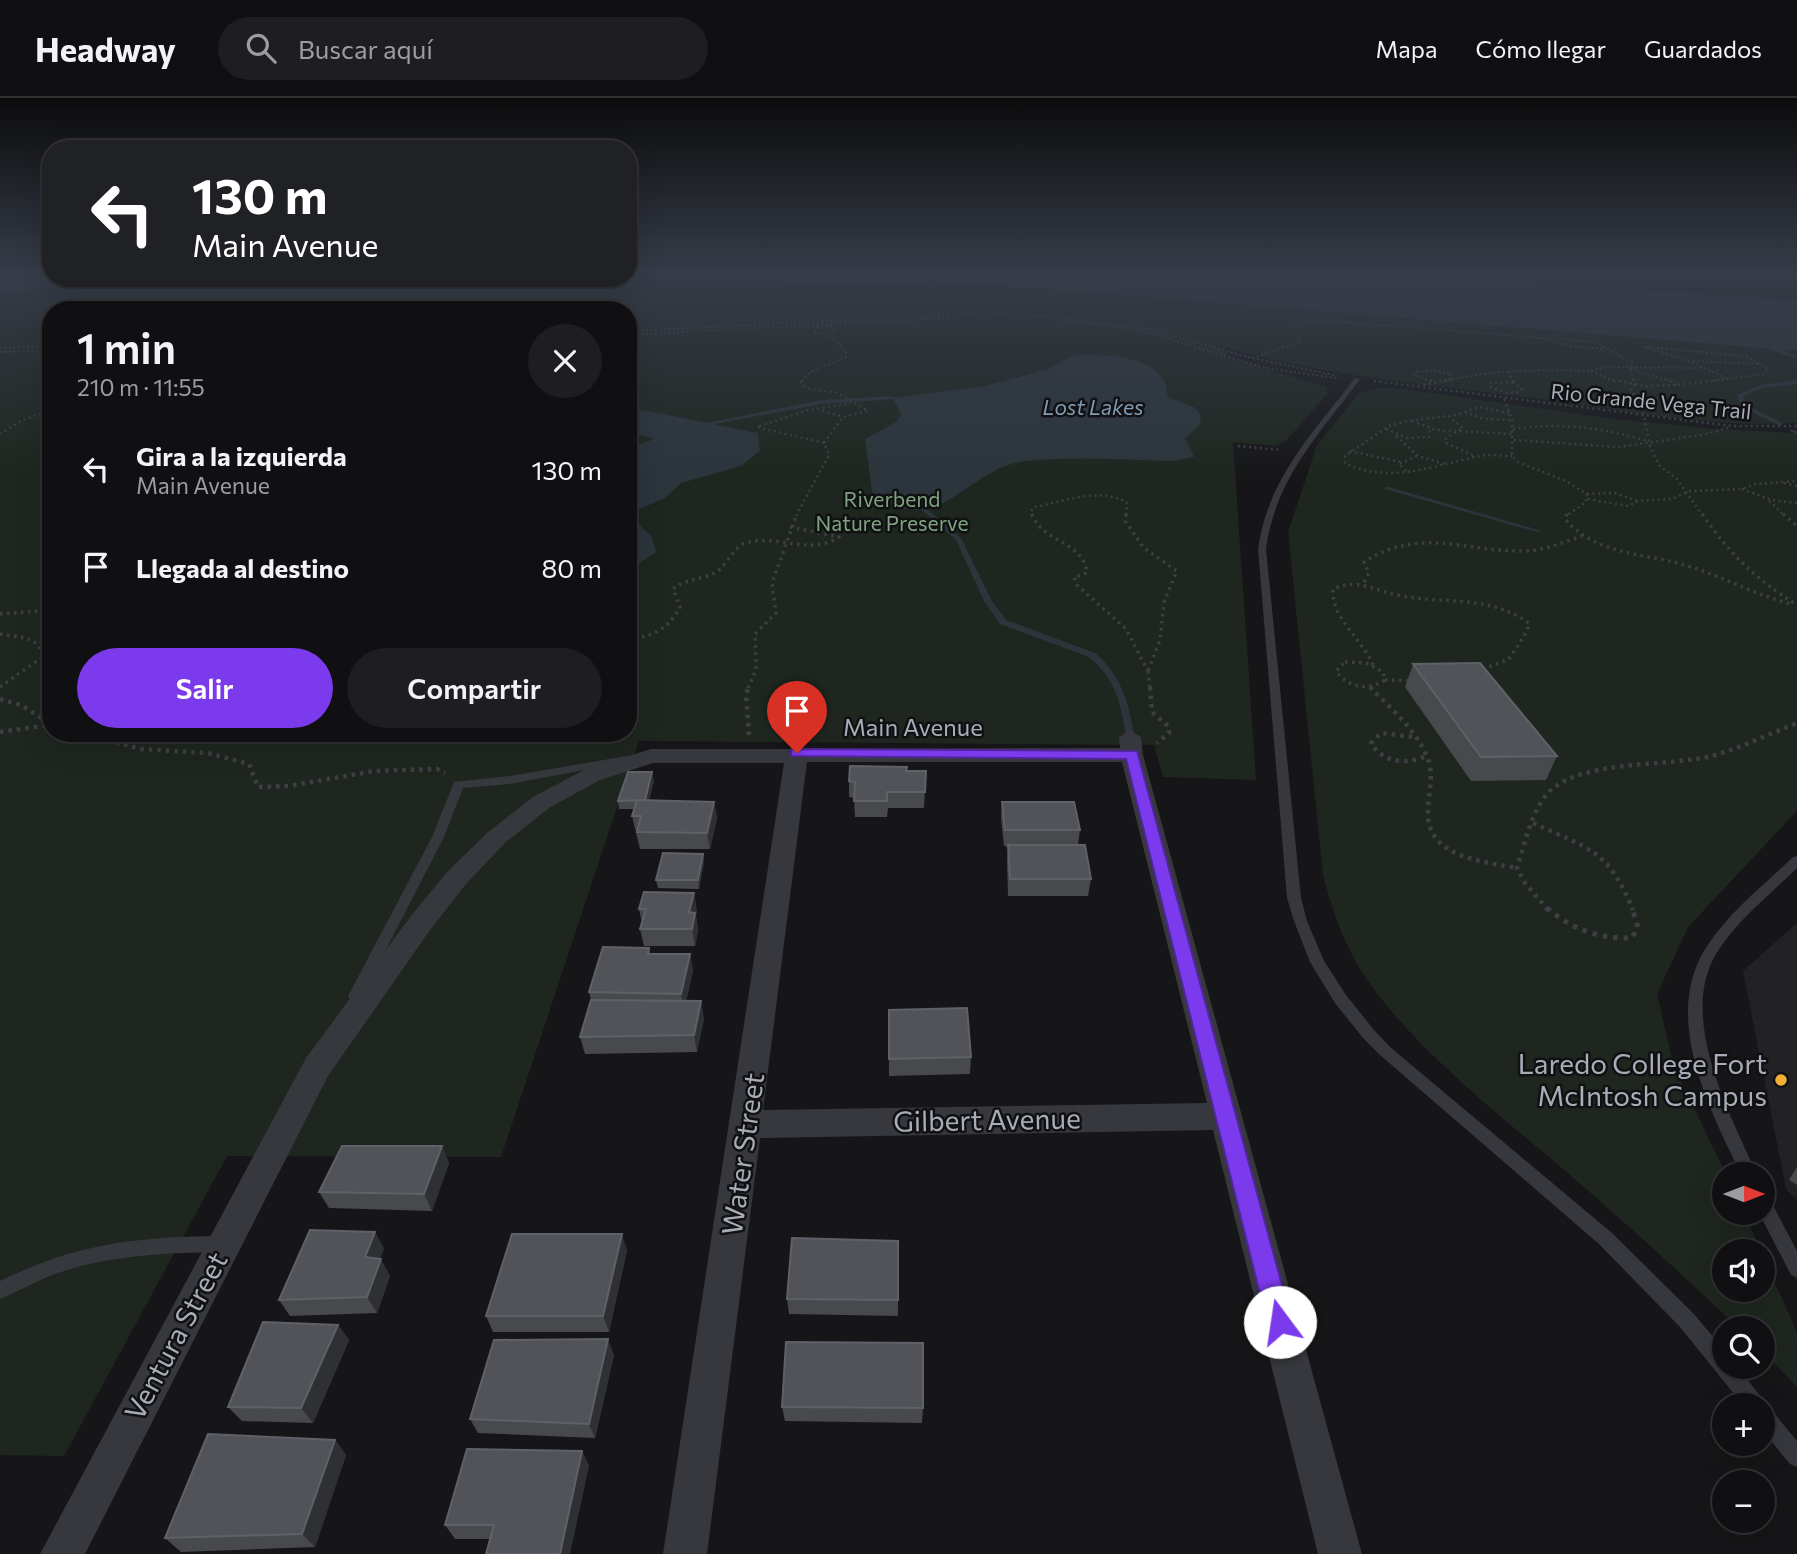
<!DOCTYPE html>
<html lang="es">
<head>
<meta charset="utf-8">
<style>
  :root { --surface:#101012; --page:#1e1e20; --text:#f1f3f6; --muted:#9c9d9f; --line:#303032; --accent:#7c3aed }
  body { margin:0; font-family:Commissioner,sans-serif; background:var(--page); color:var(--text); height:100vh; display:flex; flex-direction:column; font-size:26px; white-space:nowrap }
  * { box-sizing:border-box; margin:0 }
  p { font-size:23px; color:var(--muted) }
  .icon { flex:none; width:38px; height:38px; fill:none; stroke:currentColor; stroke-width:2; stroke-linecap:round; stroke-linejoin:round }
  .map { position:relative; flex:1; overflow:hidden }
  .side { position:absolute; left:42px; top:203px; width:595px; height:441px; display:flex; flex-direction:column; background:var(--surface); border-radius:28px; box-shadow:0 7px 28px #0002,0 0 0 2px var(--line) }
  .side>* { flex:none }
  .top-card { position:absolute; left:42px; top:42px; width:595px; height:147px; border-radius:28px; box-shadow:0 7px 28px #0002,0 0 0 2px var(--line); background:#202124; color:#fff; overflow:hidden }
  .needle { width:46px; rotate:90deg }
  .controls { position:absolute; left:1712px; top:1064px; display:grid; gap:14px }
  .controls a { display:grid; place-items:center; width:63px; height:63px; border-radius:50%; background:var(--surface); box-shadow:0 7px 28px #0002,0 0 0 2px var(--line); font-size:35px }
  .pin { position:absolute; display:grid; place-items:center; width:60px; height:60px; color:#fff; margin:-72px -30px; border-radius:50% 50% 50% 0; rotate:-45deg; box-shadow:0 0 7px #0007 }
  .pin .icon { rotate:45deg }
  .me { position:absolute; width:77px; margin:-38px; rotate:346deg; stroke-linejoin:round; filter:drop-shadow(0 0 5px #0008) }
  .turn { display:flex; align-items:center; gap:24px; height:147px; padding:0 35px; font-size:32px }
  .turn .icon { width:91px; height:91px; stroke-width:2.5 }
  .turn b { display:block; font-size:49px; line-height:60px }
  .round { display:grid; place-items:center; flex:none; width:74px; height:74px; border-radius:37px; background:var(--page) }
  .summary { display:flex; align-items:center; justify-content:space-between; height:119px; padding:0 35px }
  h1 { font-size:42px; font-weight:600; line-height:52px }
  .action { display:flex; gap:14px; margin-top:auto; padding:14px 35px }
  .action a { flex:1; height:80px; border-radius:42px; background:var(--accent); color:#fff; font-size:28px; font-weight:600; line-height:80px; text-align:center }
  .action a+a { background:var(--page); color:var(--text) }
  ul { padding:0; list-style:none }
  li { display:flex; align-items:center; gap:21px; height:98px; padding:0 35px }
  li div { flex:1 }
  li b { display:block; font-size:26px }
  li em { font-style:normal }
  header { display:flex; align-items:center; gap:42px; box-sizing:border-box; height:98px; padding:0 35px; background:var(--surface); border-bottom:2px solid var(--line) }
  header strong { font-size:33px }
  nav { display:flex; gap:38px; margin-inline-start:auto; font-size:24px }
  .search { width:490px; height:63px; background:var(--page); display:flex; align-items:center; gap:18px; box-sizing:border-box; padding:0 24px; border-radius:38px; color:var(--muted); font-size:26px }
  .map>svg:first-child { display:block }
  .built { fill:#222225 }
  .green { fill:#1e261f; fill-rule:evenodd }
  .water { fill:#2c353c }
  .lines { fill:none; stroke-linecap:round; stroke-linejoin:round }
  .stream { fill:#2c353c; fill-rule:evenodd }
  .path-far4 { stroke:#3d3f44; stroke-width:2; stroke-dasharray:2 2.5; stroke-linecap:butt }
  .path-far3 { stroke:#3d3f44; stroke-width:2.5; stroke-dasharray:2 3.5; stroke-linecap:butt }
  .path-far2 { stroke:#3d3f44; stroke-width:3.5; stroke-dasharray:2.5 4.5; stroke-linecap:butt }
  .path-far1 { stroke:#3d3f44; stroke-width:4.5; stroke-dasharray:3.5 5; stroke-linecap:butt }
  .path { stroke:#3d3f44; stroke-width:5; stroke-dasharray:4.5 6; stroke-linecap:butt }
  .service { fill:#37383d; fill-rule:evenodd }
  .minor { fill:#37383d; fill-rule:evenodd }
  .wall { fill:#47494d }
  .shaded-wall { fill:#2f3033 }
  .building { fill:#525359; stroke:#5f6168; stroke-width:2 }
  .route { fill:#7c3aed; stroke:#51269a; stroke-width:2 }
  .poi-dot { fill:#f2b134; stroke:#111113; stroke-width:2.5 }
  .labels { text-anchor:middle; stroke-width:5; stroke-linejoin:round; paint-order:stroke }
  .far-street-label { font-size:21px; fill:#a8adb8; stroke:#111113 }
  .far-water-label { font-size:21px; font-style:italic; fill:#7f9bb3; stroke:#111113 }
  .far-park-label { font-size:21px; fill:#7fa381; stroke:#111113 }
  .street-label { font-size:24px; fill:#a8adb8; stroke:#111113 }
  .near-poi-label { font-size:28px; fill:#a8adb8; stroke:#111113; text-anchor:end }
  .near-street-label { font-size:28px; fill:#a8adb8; stroke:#111113 }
</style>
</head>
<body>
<header>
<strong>Headway</strong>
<div class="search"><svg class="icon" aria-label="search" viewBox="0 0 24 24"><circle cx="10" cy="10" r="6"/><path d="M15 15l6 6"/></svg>Buscar aquí</div>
<nav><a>Mapa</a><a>Cómo llegar</a><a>Guardados</a></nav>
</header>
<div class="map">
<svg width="1797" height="1456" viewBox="0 0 1797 1456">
  <rect width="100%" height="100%" fill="#161618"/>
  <path class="built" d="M1797,825V1102L1786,1091L1743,873Z"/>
  <path class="green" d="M628,178L913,184L1076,193L1797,253V325C1711,330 1624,312 1539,301C1434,287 1326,279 1225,249L1226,259L1326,289L1328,295L1286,343L1276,348L1233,344L1256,682L1163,679L1154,647L639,643L501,1059L227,1058L64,1358L0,1357V197L109,180ZM51,212H628V635H51Z
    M1388,289L1614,321L1714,331L1797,335V713L1688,829L1657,896L1674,969L1726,1076L1724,1115H1744L1761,1153H1724V1192H1762V1156L1797,1234V1289L1762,1253V1230H1738C1679,1173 1619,1119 1557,1066C1493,1012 1404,941 1360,871C1342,841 1332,811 1323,777L1288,434L1317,347L1360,294Z"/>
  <path class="water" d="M0,176H51V180H109L0,197Z
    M628,176H1413L1797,202V253L1076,193L934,184H790Z
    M1081,257C1104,257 1151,257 1164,283C1167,288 1166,293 1168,299L1194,309L1201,318L1200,327L1185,340L1194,359L1173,363C1125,362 1075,358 1027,363C964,369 942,446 872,394L865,341L896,324L901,317L893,300L985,288L1049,271L1064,262Z
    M628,309L758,335L760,353L741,368L681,385L665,400L635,413V423L651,438L656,454L628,473V351L654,341L628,334Z"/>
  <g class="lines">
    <path class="stream" d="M1480,176H1487L1463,184L1460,183Z
      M1769,243L1771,244L1773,249L1797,258V261L1769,251L1767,244Z
      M1797,282V286L1762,290L1743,298L1746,307L1782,325L1783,326L1780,328L1742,309L1737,297L1761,287Z
      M893,298L895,299V301L822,306L709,327L706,325L822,302Z
      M1790,331L1797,333V337L1790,333Z
      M1385,389H1389L1542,433L1537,434L1385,391Z
      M922,410H926L961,440L992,503L1006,522L1095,555C1121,577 1130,606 1134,639L1133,641L1130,642L1126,639C1121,606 1116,581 1089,559L1000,526L984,503L956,442L922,412Z"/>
    <path class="path-far4" d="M1062,222L1140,232L1265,270L1337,280
      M818,228L813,234L829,236L835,232L829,227
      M628,233L971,216L1033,217L1150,231L1239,257L1337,278
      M628,237L949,220
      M1539,240L1569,248L1605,251
      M0,250L51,248
      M0,254L51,252
      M1252,260L1300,244L1293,226L1314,222L1595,244L1632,264L1630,271L1634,283
      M1693,263L1761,266
      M1630,271L1670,283
      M1508,274L1514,283
      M802,283L811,274L846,259V253L829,236
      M1431,283L1414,277L1415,274L1435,273L1453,277
      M1444,283C1492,272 1541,271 1590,273
      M1614,283L1590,272L1610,269L1702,270
      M1713,283L1764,276L1768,271L1745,258L1645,249L1689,263L1726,280"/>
    <path class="path-far3" d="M1425,281L1432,283
      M1608,281L1646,288L1678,287L1667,281
      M1633,281L1635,286L1631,292L1642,309L1650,348L1659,367L1677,381L1703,418
      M1374,283L1732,328H1797
      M1513,284L1522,291L1520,294L1508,295L1490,289V285Z
      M1513,284L1515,281
      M1678,287L1726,281
      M1418,288L1452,281
      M1504,301L1512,322V358L1518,364L1566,383L1587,396L1586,404L1566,418
      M817,311L843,319
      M1465,314L1485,321L1512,322
      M1509,315L1479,309L1456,317L1407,323L1389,328L1345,358V365C1389,387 1435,367 1479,358C1489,356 1502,358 1512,358
      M1448,318L1463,330L1446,340V345L1475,358
      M1412,323L1436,332L1514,336
      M1386,331L1407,340L1429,339L1430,331
      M1513,331C1560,324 1603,330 1648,343
      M0,336L23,322L51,312
      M1396,338L1418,358L1445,366
      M1514,342L1618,349L1702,337L1731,329
      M824,345L757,329L805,313L851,305
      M1238,348L1282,352
      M1350,353L1401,364
      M1406,373L1399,366L1417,358
      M1784,385L1797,388
      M1742,391L1772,402L1797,405
      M1587,396L1615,395L1637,403
      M1588,401L1628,408L1638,403L1672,401L1690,393L1742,391L1755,386L1797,383
      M1769,403L1785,418
      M796,418L829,357L824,345L843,319L868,313L838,295L806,290L801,284L804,281
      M1033,418L1031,413L1035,409C1062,404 1103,388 1127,405L1126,418"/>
    <path class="path-far2" d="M1032,416C1042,445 1083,442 1087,475L1074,479L1077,487L1126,531L1148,573
      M1126,416L1125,423L1144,450L1177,473L1164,504L1160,542L1148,573
      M1567,416L1565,421C1599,460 1649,454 1694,470C1727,481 1757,497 1791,506
      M1702,416C1732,458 1753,479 1797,507
      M1783,416L1797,428
      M1364,484L1369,475L1364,464C1421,428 1464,454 1524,453C1544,453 1563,444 1582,438
      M0,516L51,512
      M0,536C39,542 37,539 51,576
      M628,541C652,539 669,531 680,509L673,491C686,480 704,482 718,473C729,464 734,447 749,444C780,437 810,458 839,439L790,429
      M40,546L51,537
      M1345,564L1366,565L1383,574L1385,582C1368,593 1348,590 1336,573Z
      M1373,567C1362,540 1331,521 1333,491C1359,479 1376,494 1402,498C1447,506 1489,497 1529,525C1528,535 1515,551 1509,561L1483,571
      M1148,573L1150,590
      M1385,582L1412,583
      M0,589L44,558
      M748,590L756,572L755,536L776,515L772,485L797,416"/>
    <path class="path-far1" d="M1150,589L1152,614L1169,629V635L1157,645
      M1370,589C1391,611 1419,634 1429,664C1434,682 1427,700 1428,718C1430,760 1486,764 1517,770
      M0,601L21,607L51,626
      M51,601L47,613L51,624
      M0,634L50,627
      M83,635L141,651L208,655L249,666L258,689L289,688L374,673L437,671L445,675
      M749,637L746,596L749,589
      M1412,639L1381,635L1371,645C1383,665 1406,667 1426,658
      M1533,725C1589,751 1608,751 1633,812
      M1548,812L1525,785L1517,770C1525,746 1530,716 1547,696C1578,661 1668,669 1712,658C1741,650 1769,636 1797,625"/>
    <path class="path" d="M1547,810C1571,831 1599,841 1632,840L1638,829L1632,810"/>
    <path class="service" d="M1355,280L1360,281C1319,337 1276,379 1266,451L1301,800L1307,823L1324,863L1346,897L1374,932L1390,949L1612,1135L1694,1216L1724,1252V1269H1737L1762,1300L1765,1307L1769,1309L1797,1343V1369L1790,1366L1762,1332V1307H1743L1680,1229L1599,1146L1380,957L1363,940L1335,905L1310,864L1294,823L1287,800L1258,451C1268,380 1313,335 1355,280Z
      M627,658L633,661L631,663L510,686L463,690L444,739L362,898L360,902L355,904L350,902L348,898L432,739L454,684L510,678Z
      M1797,758V770C1770,797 1736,823 1716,856C1678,920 1730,1017 1757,1076H1741C1709,1010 1661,918 1707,848C1729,814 1764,787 1793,759Z
      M1762,1095L1768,1098L1797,1153V1180L1791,1177L1759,1115H1762Z
      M222,1138L228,1140L231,1146L228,1152L222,1154C165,1155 109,1157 55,1176C36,1183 19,1193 0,1201V1183C78,1145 136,1139 222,1138Z"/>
    <path class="minor" d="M1130,632L1141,639L1143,657L1362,1456H1318L1213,1032L760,1040L707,1456H663L784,665H653L600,682L549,710L505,745L466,786L430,832L328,978L85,1456H40L306,960L411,818L447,774L488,734L533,699L584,672L651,651H789L797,648L805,651L1120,650L1119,639ZM807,664H1122L1207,1005L763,1012Z"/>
  </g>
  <path class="wall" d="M1413,566L1557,658L1546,682L1471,683L1405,589Z
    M907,673H926L924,710H888L887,719H855L854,700L849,699V683Z
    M654,683L649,702L714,704L717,720L710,751H640L632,718L634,711H619L618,703Z
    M1002,704L1080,732L1078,747L1091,781L1088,798H1008L1007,763L1008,749L1004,748L1001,720Z
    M703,756L704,764L699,791L658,790L656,782Z
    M639,811L697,812L696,817L698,832L695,848H644L640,831L642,825Z
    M649,850L650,856H690L693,873L686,903L704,920L697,954L585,956L580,939L591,902L589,894Z
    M889,912L971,959L970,976L889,978Z
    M442,1048L449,1065L432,1113L329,1110L319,1094Z
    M1797,1069V1087L1789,1082Z
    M898,1143V1218L789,1216L787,1201Z
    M384,1150L380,1161L390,1178L377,1215L290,1218L279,1202Z
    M627,1152L609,1234H493L486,1218Z
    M338,1227L349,1242L313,1325L242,1323L228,1309Z
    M614,1257L595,1340L478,1335L470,1321Z
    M782,1309L923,1310L922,1325L785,1323Z
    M335,1342L346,1357L315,1449L181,1454L165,1440Z
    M582,1353L589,1368L490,1441H455L445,1427Z"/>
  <path class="shaded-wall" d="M652,674L654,683L646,711L644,703Z
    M714,704L717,720L710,751L707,735Z
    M703,756L704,764L699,791L698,782Z
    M694,795L697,812L696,817L698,832L695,848L689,814Z
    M690,856L693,873L684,913L681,896Z
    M701,903L704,920L697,954L694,937Z
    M442,1048L449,1065L432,1113L424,1096Z
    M375,1134L384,1150L374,1175L365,1159Z
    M622,1136L627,1152L609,1234L603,1218Z
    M381,1161L390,1178L377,1215L367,1199Z
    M338,1227L349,1242L313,1325L301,1310Z
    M608,1241L614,1257L595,1340L589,1326Z
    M335,1342L346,1357L315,1449L302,1436Z
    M582,1353L589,1368L570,1456H560Z"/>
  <path class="building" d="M1480,565L1557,658L1481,659L1413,566Z
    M850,668L907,669L906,673H926L925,694H887V703H854L855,684L849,683Z
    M628,674H652L645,702L618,703Z
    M637,702L714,704L707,735L637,734L641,718H632Z
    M1002,704H1074L1080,732H1005Z
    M1008,747H1085L1091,781H1010Z
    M663,755L703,756L698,782H656Z
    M644,794L694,795L689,814L695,815L692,831H640L646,811H639Z
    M603,849L649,850L648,856H690L681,896L589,894Z
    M591,902L701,903L694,937L580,939Z
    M967,910L971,959L889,961V912Z
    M342,1048H442L424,1096L319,1094Z
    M310,1132L375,1134L365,1159L381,1161L367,1199L279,1202Z
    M512,1136H622L603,1218H486Z
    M792,1140L898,1143V1202L787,1201Z
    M263,1224L338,1227L301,1310L228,1309Z
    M608,1241L589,1326L470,1321L494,1242Z
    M786,1244L923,1245V1310L782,1309Z
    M208,1336L335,1342L302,1436L165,1440Z
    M467,1351L582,1353L560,1456H486L494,1427H445Z"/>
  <linearGradient id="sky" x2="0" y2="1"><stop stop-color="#0c0c0d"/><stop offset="0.46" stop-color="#363c48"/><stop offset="1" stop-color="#363c48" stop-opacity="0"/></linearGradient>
  <rect width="1797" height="380" fill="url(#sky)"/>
  <path class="route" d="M797,651L1137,653L1292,1224L1288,1233L1280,1236L1271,1233L1267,1224L1126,661L791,658V652Z"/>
  <circle class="poi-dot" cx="1781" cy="982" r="7"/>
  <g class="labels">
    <g class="far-street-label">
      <text transform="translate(1651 304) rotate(6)" y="7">Rio Grande Vega Trail</text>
    </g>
    <g class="far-water-label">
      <text x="1093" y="317">Lost Lakes</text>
    </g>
    <g class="far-park-label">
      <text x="892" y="409">Riverbend<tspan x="892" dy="24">Nature Preserve</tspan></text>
    </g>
    <g class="street-label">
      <text x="913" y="638">Main Avenue</text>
    </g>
    <g class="near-poi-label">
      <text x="1767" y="976">Laredo College Fort<tspan x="1767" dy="32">McIntosh Campus</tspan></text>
    </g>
    <g class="near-street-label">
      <text transform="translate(987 1022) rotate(-1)" y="10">Gilbert Avenue</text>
      <text transform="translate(743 1056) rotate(-82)" y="10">Water Street</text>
      <text transform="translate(176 1238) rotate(-62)" y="10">Ventura Street</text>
    </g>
  </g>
</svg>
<div class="controls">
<a><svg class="needle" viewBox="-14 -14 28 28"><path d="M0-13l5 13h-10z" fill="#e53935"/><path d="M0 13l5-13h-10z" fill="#9c9d9f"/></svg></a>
<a><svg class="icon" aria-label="sound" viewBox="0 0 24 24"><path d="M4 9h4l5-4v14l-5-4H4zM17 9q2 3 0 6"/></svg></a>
<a><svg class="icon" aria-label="search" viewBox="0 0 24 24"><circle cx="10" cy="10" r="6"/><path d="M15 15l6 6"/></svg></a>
<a>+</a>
<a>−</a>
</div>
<div class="pin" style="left:797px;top:655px;background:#d93025"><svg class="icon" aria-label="arrive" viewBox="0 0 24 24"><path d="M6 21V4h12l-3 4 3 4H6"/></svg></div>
<svg class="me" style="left:1280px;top:1224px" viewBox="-20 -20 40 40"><circle r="19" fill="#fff"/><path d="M0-13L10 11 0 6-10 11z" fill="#7c3aed"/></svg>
<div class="top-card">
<div class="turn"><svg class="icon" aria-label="left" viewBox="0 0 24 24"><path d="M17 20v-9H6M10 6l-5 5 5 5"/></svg><div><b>130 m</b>Main Avenue</div></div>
</div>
<section class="side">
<div class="summary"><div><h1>1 min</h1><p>210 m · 11:55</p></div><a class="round"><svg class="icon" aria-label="close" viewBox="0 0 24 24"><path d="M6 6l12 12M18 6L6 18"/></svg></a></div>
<ul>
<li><svg class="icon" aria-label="left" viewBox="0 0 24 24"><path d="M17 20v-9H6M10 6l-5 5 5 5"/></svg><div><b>Gira a la izquierda</b><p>Main Avenue</p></div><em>130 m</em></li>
<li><svg class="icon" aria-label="arrive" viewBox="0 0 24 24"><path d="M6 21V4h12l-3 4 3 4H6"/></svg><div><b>Llegada al destino</b></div><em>80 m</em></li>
</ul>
<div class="action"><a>Salir</a><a>Compartir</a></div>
</section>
</div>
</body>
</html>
